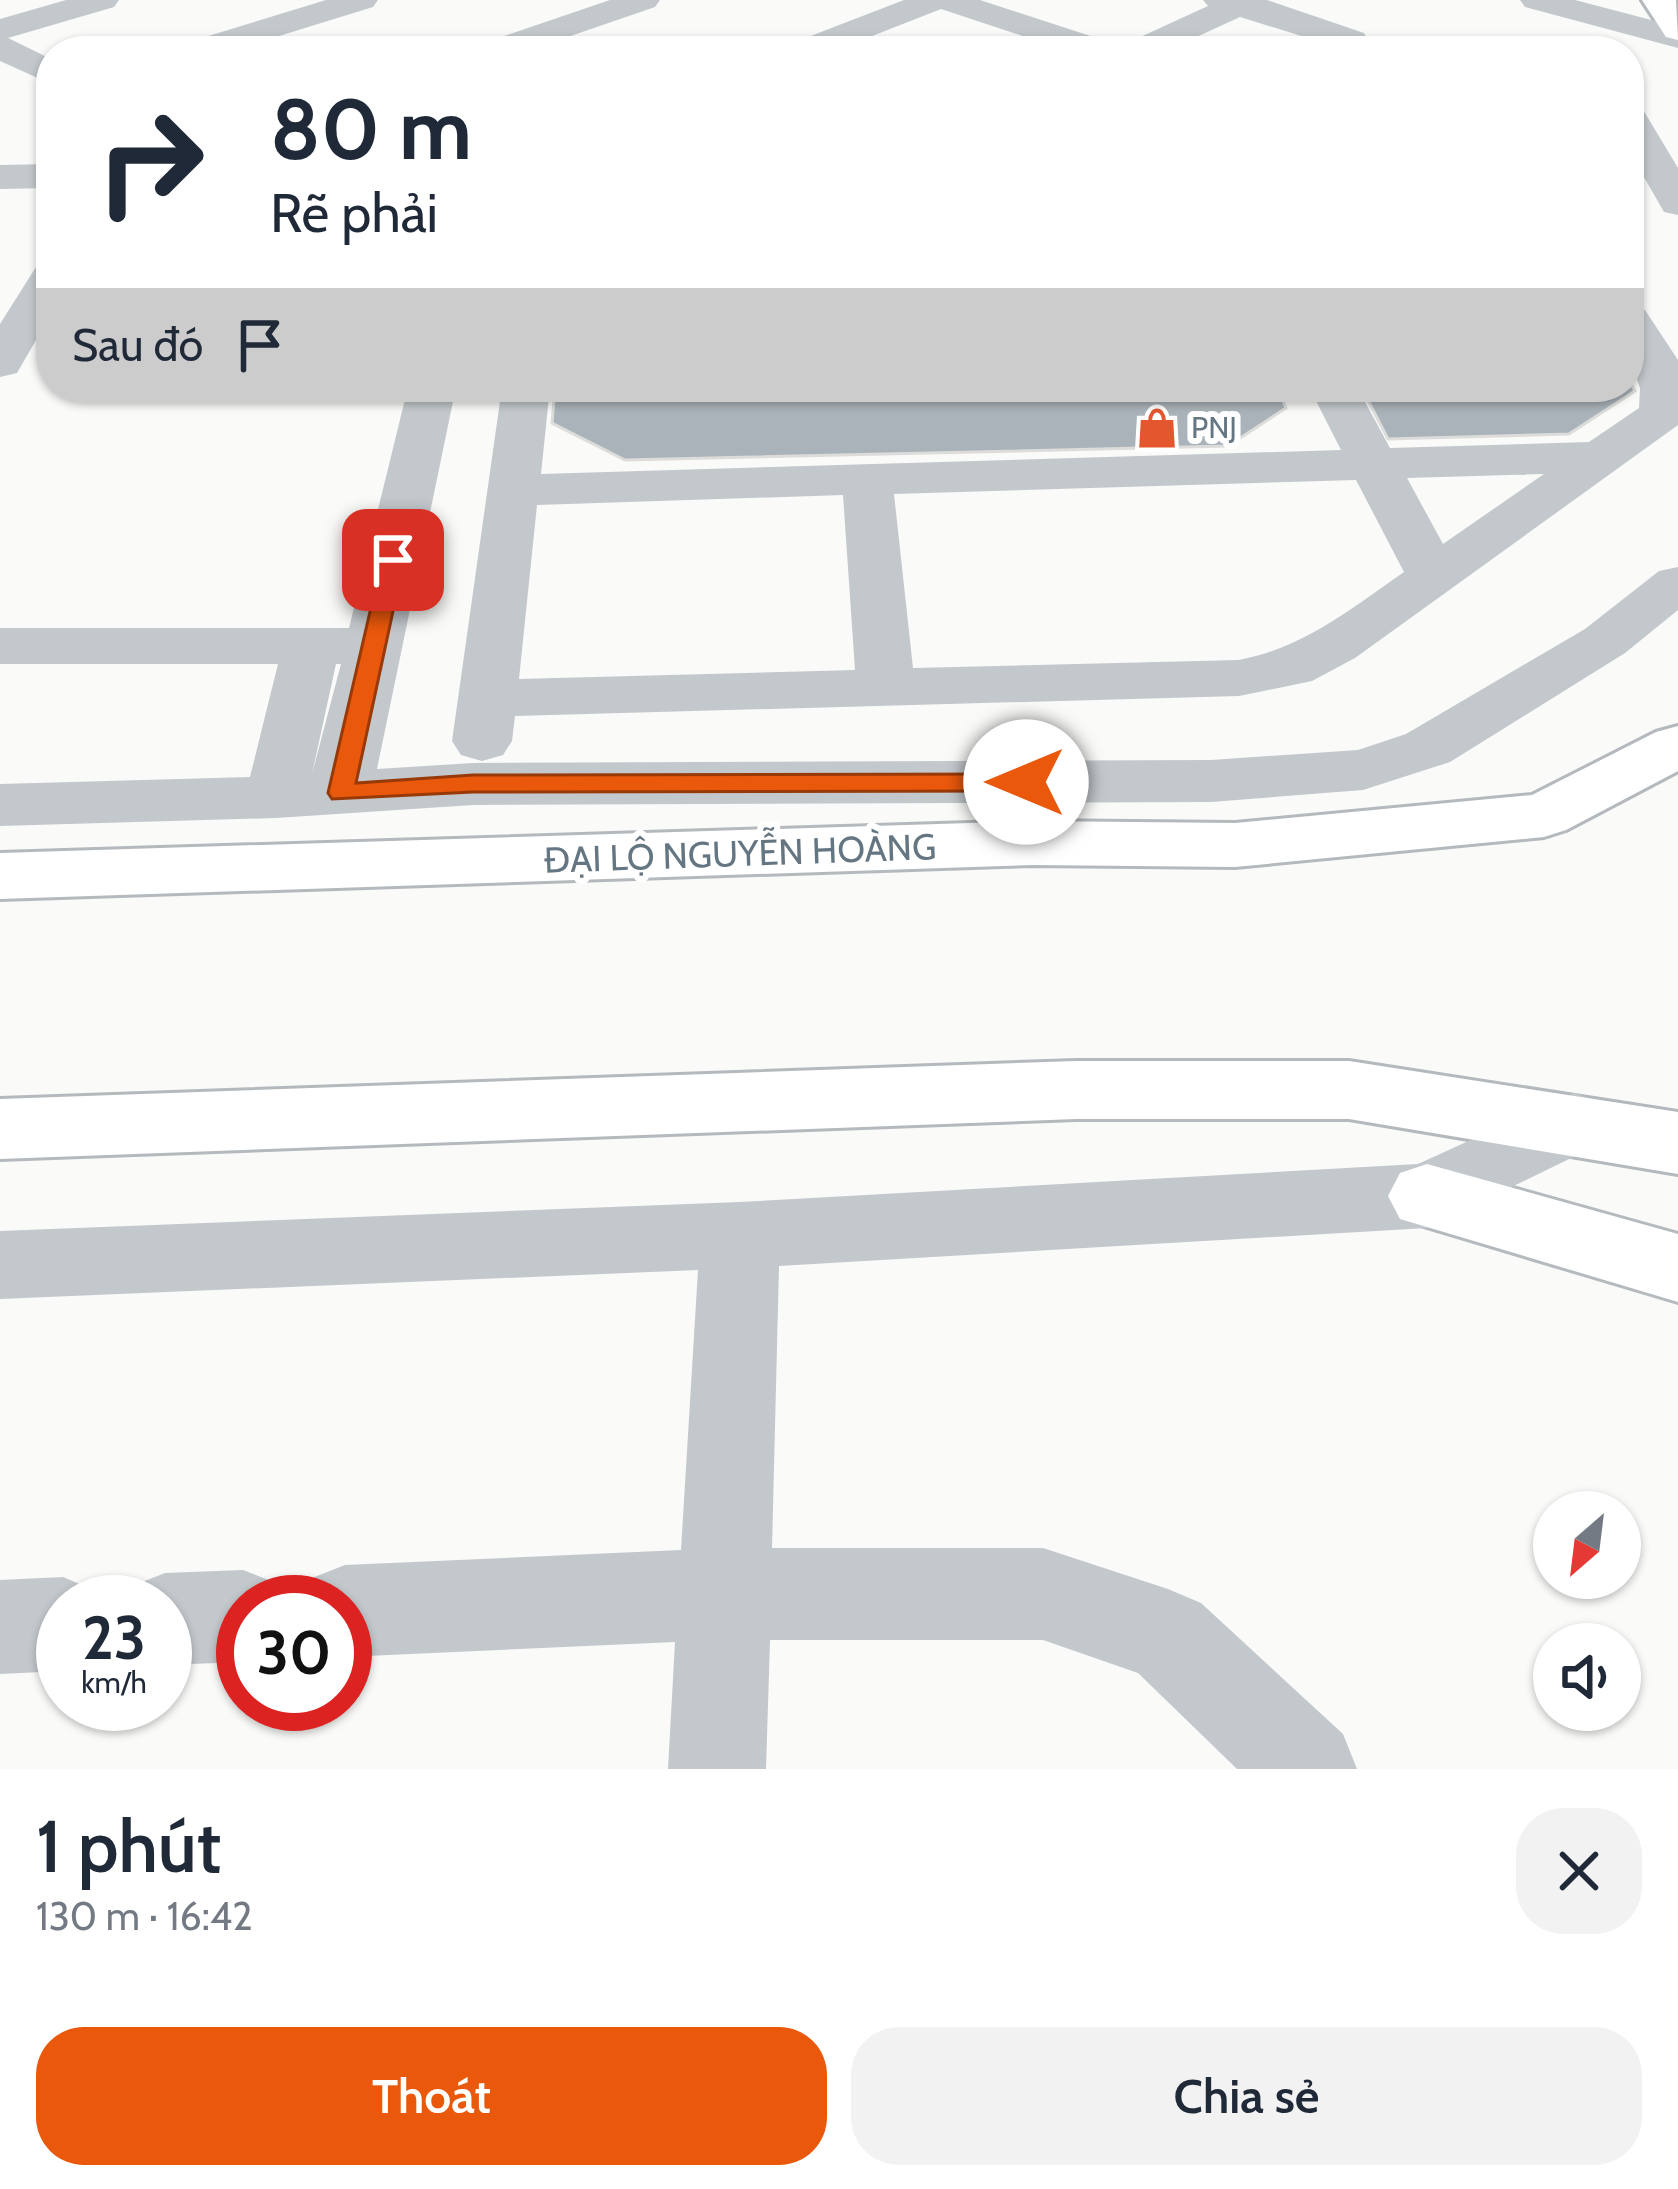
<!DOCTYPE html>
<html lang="vi">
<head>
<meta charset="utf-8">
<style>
  :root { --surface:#fff; --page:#f2f2f3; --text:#1f2937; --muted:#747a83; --accent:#ea580c }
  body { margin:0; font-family:Cabin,sans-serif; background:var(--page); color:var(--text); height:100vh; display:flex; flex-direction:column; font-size:45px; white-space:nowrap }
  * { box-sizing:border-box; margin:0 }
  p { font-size:39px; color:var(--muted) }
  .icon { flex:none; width:66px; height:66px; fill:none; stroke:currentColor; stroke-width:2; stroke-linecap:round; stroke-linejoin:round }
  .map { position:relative; height:1769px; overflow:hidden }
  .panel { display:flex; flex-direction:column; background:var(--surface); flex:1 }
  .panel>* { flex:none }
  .top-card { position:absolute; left:36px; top:36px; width:1608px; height:366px; border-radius:48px; box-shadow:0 3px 9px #0004; background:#fff; color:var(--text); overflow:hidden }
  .needle { width:78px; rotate:208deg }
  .fabs { position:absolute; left:1533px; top:1491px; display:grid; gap:24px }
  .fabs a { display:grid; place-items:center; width:108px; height:108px; border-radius:50%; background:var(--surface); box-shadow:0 3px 9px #0004; font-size:60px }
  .speed { position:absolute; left:36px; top:1575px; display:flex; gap:24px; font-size:60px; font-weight:700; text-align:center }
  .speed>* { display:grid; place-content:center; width:156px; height:156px; border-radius:50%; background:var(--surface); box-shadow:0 3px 9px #0004; line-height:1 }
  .speed small { font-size:30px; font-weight:400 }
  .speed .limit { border:18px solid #d22; background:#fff; color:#111 }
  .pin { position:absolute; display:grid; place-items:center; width:102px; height:102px; color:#fff; margin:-51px; border-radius:24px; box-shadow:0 6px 18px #0006 }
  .me { position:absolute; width:132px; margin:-66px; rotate:270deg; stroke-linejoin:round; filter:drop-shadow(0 0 9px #0008) }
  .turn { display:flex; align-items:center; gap:42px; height:252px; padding:0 36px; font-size:54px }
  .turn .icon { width:156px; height:156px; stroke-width:2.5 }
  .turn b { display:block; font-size:84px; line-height:102px }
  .then { display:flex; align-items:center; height:114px; padding:0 36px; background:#0003; gap:24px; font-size:45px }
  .round { display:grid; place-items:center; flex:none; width:126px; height:126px; border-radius:48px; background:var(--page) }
  .headline { display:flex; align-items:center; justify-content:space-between; height:204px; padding:0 36px }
  h1 { font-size:72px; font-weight:600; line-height:90px }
  .button { display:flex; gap:24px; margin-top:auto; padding:24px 36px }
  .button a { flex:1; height:138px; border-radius:48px; background:var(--accent); color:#fff; font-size:48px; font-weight:600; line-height:138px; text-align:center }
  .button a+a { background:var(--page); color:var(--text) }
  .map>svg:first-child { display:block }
  .building { fill:#aab3b9; stroke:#dcdcda; stroke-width:3 }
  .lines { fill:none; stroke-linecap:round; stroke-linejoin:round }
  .major-casing { stroke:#b5babe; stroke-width:6 }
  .highway-casing { stroke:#b4b9bd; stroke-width:6 }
  .minor { fill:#c3c8cc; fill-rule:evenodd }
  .major { fill:#fff; fill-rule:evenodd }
  .highway { fill:#fff; fill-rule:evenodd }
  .route { fill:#ea580c; stroke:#983908; stroke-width:3 }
  .labels { text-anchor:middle; stroke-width:12; stroke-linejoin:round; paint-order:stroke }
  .far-poi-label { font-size:30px; fill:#657683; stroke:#fff; text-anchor:start }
  .street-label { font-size:36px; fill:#657683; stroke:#fff }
</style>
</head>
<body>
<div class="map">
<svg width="1678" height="1769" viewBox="0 0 1678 1769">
  <rect width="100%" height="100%" fill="#fafaf8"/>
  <path class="building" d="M1629,381L1635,391L1569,434L1388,439L1361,387H1629Z
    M555,387H1277L1286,408L1228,446L625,460L552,423Z"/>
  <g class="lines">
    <g class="major-casing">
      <path id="major" d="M1427,1164L1678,1234V1302L1400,1219L1388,1196L1400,1173Z"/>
    </g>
    <g class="highway-casing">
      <path id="highway" d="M1642,0H1676L1678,40L1666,37Z
        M1678,726V771L1566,830L1544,837L1235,867L1033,865L0,899V853L1033,821L1235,823L1532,795L1656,732Z
        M1076,1061H1349L1678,1112V1174L1349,1119H1076L0,1159V1099Z"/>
    </g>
    <path class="minor" d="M66,0H119L114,7L8,38L51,59V84L0,61V19Z
      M326,0H378L373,7L231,51H176L182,44Z
      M610,0H660L655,7L527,51H475L481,44Z
      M904,0H980L1115,44L1120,50L1125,44L1208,6L1203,0H1267L1364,33L1374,51H1338L1337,47L1240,17L1166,51H1068L941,9L834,51H784L790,44Z
      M1520,0H1575L1678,27V48L1525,7Z
      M1629,105L1642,108L1678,168V215L1664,212L1629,151Z
      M51,164V188L0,189V165Z
      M51,263V314L17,373L0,377V324L36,267Z
      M1629,306L1645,310L1678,360V425L1355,658L1312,681L1239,696L515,716L512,741L503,755L482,761L461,755L452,741L502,387H550L541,474L1341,450L1309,387H1357L1390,448L1589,442L1639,408L1640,388L1629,356ZM1544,474L1443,544L1407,478ZM1356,480L1404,572C1351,609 1303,648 1239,660L913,668L894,494ZM843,495L855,670L519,679L537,505Z
      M408,387H456L377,769L473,763L1211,760L1358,750L1406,734L1585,629L1659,571L1678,567V610L1625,653L1450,762L1363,790L1211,802L473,805L276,818L0,826V784L250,777L278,664H0V628H349ZM336,664H341L312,774Z
      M1574,1093L1600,1102L1611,1123L1600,1144L1427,1228L779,1266L772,1548H1043L1168,1589L1201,1603L1343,1734L1357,1769H1237L1138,1673L1043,1640H770L766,1769H668L675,1642L345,1657V1602H302L312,1578L345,1565L681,1550L698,1270L0,1299V1231L740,1202L1418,1164Z
      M243,1570L276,1583L284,1602H243V1662L165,1665V1602H125L132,1586L165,1573Z
      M63,1577L96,1591L101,1602H63V1671L0,1674V1580Z"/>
    <use href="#major" class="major"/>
    <use href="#highway" class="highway"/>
  </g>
  <path class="route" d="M393,553L404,560L356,783L473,775L1026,774L1039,782L1026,791L473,792L332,799L328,793L382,560Z"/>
  <defs>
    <g id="shop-bare" transform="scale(3.24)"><path d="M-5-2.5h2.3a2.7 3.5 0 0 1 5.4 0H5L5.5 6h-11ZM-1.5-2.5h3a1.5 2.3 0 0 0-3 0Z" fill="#e4572e" stroke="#fff" stroke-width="2.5" paint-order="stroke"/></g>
  </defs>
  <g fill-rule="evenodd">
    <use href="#shop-bare" x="1157" y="428"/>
  </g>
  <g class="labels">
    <g class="far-poi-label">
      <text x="1191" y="438">PNJ</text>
    </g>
    <g class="street-label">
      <text transform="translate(740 853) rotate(-2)" y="13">ĐẠI LỘ NGUYỄN HOÀNG</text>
    </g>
  </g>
</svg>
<div class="fabs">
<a><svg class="needle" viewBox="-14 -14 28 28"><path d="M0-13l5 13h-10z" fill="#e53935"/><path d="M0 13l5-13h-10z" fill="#747a83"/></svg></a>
<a><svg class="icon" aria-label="sound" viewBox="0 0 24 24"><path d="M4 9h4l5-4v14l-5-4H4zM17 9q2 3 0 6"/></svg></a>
</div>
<div class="speed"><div>23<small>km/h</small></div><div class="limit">30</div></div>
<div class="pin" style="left:393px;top:560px;background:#d93025"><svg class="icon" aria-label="arrive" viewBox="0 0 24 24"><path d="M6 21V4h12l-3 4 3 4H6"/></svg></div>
<svg class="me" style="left:1026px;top:782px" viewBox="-20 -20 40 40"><circle r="19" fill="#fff"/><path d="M0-13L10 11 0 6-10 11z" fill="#ea580c"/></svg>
<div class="top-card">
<div class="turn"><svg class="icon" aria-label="right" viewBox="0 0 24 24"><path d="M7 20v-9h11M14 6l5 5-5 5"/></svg><div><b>80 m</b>Rẽ phải</div></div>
<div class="then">Sau đó<svg class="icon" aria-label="arrive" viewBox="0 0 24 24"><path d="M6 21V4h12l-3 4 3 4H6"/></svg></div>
</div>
</div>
<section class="panel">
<div class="headline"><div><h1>1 phút</h1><p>130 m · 16:42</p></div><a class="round"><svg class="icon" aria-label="close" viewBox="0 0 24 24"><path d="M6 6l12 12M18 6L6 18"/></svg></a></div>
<div class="button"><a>Thoát</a><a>Chia sẻ</a></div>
</section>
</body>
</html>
